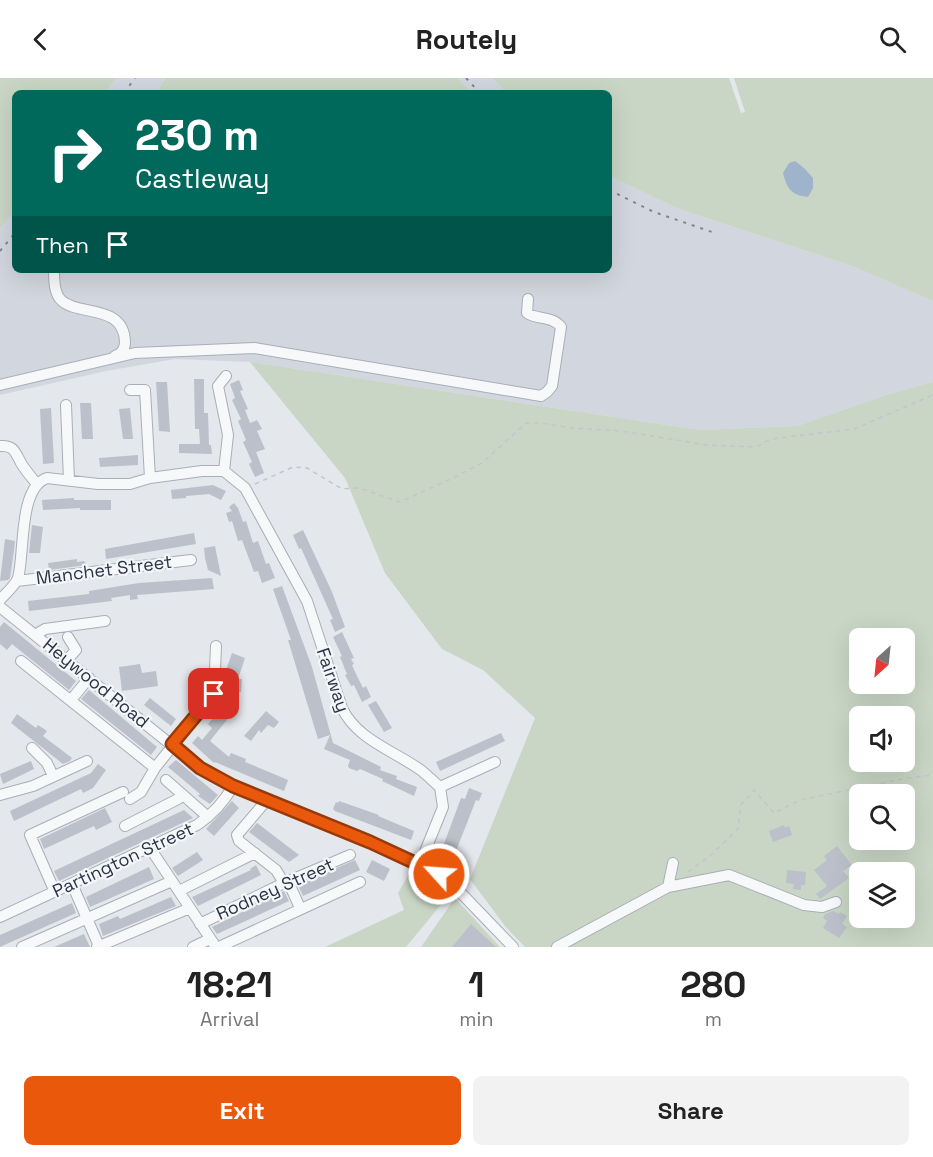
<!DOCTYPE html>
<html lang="en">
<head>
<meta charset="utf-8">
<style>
  :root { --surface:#fff; --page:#f2f2f2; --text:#222; --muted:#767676; --accent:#ea580c }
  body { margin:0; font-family:"Space Grotesk",sans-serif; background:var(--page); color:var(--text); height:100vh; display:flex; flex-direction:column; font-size:22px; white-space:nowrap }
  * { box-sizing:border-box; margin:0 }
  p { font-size:20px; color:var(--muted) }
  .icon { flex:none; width:33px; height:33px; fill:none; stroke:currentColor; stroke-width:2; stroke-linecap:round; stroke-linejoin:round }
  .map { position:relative; height:869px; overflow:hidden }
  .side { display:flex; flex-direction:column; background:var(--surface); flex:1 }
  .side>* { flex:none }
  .hud { position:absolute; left:12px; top:12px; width:600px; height:183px; border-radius:9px; box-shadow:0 6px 24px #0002; background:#00695c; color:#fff; overflow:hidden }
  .needle { width:39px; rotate:207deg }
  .fabs { position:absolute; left:849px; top:550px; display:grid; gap:12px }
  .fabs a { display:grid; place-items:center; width:66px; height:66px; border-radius:9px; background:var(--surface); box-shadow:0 6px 24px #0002; font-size:30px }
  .pin { position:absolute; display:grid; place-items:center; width:51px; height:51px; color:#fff; margin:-26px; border-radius:12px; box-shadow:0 3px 9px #0006 }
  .me { position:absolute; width:66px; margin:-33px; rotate:296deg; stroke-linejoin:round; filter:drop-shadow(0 0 4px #0008) }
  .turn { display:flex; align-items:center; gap:21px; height:126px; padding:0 24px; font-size:27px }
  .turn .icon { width:78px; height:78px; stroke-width:2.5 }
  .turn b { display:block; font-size:42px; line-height:51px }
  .then { display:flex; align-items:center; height:57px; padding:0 24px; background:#0003; gap:12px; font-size:22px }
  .eta { display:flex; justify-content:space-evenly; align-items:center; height:102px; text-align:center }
  .eta b { font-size:36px; font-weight:600; line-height:42px }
  .cta { display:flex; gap:12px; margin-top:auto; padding:12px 24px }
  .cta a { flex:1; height:69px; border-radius:9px; background:var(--accent); color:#fff; font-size:24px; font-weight:600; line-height:69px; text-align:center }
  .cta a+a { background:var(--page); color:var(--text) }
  header { display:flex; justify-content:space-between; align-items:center; height:78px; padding:0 24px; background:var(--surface); font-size:27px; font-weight:600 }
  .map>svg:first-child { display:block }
  .built { fill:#d2d6de }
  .green { fill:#c9d6c5; fill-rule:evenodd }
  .water { fill:#9fb4cc }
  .building { fill:#bbc0ca }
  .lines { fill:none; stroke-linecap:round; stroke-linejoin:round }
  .minor-casing { stroke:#a9aeb7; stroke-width:12 }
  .path { stroke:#c2c5cb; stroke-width:1.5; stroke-dasharray:4.5 4.5; stroke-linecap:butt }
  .minor { stroke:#f7f8fa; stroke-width:10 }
  .rail { stroke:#7d8696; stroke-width:2; stroke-dasharray:3 6; stroke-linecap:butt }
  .route-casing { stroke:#983908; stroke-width:15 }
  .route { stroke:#ea580c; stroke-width:10 }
  .labels { text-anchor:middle; stroke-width:4.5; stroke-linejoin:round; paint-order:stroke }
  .street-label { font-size:18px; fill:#2b3445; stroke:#f4f6f9 }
</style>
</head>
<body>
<header><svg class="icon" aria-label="back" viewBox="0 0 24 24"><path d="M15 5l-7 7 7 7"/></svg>Routely<svg class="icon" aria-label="search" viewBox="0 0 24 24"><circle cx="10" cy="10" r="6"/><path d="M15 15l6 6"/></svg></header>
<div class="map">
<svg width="933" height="869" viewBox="0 0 933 869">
  <rect width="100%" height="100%" fill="#e4e7ec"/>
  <path class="built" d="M116,0H166L156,15H105Z
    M458,0H493L506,15H472Z
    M609,98L679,131L852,188L933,223V304L889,316L797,348L700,352L250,284L175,281L106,293L0,317V122L15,108V192H609Z"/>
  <path class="green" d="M0,0H116L105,15H15V132L0,150Z
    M166,0H458L472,15H156Z
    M493,0H729L741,35L745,34L734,0H933V223L852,188L679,131L609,98V15H506Z
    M250,284L700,352L797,348L889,316L933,304V869H525L505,848L470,801L535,640L483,592L442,571L385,495L345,400ZM860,561H904V606H860ZM860,639H904V684H860ZM860,717H904V762H860ZM860,795H904V840H860Z
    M410,794L431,801L449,817L406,869H325L404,832L398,815Z
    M455,820L500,869H421Z"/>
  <path class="water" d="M795,83L804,90L813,100V110L808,119C791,117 787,111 783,95L789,85Z"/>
  <path class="building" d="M194,301H204V335H208L209,367H211L212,376L179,375V366H200L199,351H195Z
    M239,302L243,312L240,313L248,331L245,332L250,345L257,342L262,351L257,353L265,371L256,374L264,395L255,399L249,386L252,384L243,364L246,362L238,343L241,341L232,322L235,320L230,306Z
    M156,304H167L170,354L159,353Z
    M80,325H91L93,361H82Z
    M51,330L54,385L43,386L40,331Z
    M130,330L133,361H123L119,331Z
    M138,377V387L100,389L99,380Z
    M213,407L226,413L221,422L209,416L186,418V420L172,421L171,412Z
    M74,420V422H111V432H80V430L43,432L42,422Z
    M234,425L238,430L243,444L246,443L253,465L258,463L266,486L269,485L275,500L262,505L258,493L254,494L242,462L238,463L232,443L229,444L226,435L232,433L229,429Z
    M32,447L43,449L40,475H29Z
    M303,452L332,514L345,549L335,554L330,542L333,541L301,470L299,471L293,457Z
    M194,455L196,466L106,481L105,471Z
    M5,461L15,463L14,472L10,500L8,502L0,503Z
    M215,468L221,498L208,492L205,480L204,470Z
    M77,481V484L84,483L87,487L49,492L48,485Z
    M212,500L214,511L137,517L138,521L130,522V517L111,520L112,523L29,533L28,523L89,516V513L139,505Z
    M282,508L312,589L333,665L381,689L380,692L397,698L396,701L417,709L414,718L382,703L383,701L360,691L357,693L349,690L348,688L350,682L324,671L330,657L318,661L288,562H291L273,511Z
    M4,544L76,603L69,612L12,566L7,572L0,566V549Z
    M342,554L354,580L351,581L354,586L352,587L357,598L363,610L366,608L371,619L362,624L354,607L351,608L345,597L347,596L340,579L342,578L333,559Z
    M232,575L245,580L238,601H242L241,614H236L228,636L230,638L210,663L229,679L231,675L246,681L245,684L288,702L284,713L215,684L214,685L192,665L198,658L202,662L212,650L208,646L218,634L224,618L226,592Z
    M140,586L142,595L156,593L158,608L122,613L119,589Z
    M89,612L157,669L151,677L81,621Z
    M150,620L176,641L171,648L144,627Z
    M376,623L392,650L384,654L368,627Z
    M266,633L279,644L274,650L268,647L261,655L259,652L251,663L244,658Z
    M17,636L36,650L38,647L47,653L43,658L72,680L70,683L63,686L11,645Z
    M501,655L505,663L440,693L436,684Z
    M176,682L218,717L210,726L198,718L200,716L168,689Z
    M31,683L34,691L3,706L0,696Z
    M98,686L106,692L93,710L83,715L81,711L14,743L10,733L91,695Z
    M469,710L482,715L479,723L476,722L454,778L441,774L461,720L465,721Z
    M232,723L239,730L214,758L206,751Z
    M339,723L379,737L378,738L414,753L411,762L335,733L333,731L336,724L338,725Z
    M105,730L112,744L96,752L94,748L44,771L40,761Z
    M184,732L193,740L59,803L54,793Z
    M257,745L299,777L289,784L249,754Z
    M784,747L785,750L789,748L792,757L773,764L769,753Z
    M837,768L852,787L843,793L849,800L820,821L816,816L827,808L814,792L827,782L824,778Z
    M197,774L203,782L178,798L172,790Z
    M355,782L360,792L303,818L298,807Z
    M372,782L390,791L384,803L366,794Z
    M256,787L261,797L198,828L192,819L251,792L250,791Z
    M149,789L154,801L90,829L86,819Z
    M787,792L806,794L805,807H801V812L793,811L794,806L786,805Z
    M284,813L289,823L217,856L212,849Z
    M171,819L176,828L103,858L99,846L118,838L120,841Z
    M72,825L76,835L0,869V857Z
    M833,833L839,836L840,834L847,838L842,846L847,849L839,860L823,850L827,843L823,840L825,836Z
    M471,846L496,869H452Z
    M84,856L90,869H54Z"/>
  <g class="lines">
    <g class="minor-casing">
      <path id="minor" d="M54,192C54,202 54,216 62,223C79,238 124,226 125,264C125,271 121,276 115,278
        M0,307L135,275L254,270L541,318L547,314L552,308L561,249C553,238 538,242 527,235L528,221
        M130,312H145L150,400
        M66,327L69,402
        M0,368C14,367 15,374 21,385C25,392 31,399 37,406
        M224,393L228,357L218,308L226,298
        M17,503L191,482
        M0,522C5,516 15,508 18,500C25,475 18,410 47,400L98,406H130L150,400L202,393H224L245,410L307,523L342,630C357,662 395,673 422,693C428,698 434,704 440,709L443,729L420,786
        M0,529L200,690L238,711L370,764L439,796L460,814L513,869
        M35,557L45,551L105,543
        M67,582L76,572L68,559
        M21,583L155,690L214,616L216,568
        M71,622L89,600
        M32,670L47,685L53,698
        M166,702L208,739
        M440,709L495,684
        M0,717L33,708L87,683
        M130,721L141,714L155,690
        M266,723L237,757L239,763L276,792L284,805
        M125,748L178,721L183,717
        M150,770L216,869
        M288,803L300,830
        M72,806L99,868
        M668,809L673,785
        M179,813L255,775
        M55,814L30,757L123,714
        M0,839L197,747C212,737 224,724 233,708
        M200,846L284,805L350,777
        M22,869L172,803
        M97,869L190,830
        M193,869L210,861
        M219,869L360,804
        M557,869L668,809L729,797L804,827L822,829L836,824"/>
    </g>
    <path class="path" d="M255,406L293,389L307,390L342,411L359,410L400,424L455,399L482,385L526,345H541L571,350L621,353L707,367L756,369L771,361L854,351L933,317
      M688,794L711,777L738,751L741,727L754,712L774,735L800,722L902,701L933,697"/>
    <use href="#minor" class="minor"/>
    <path class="rail" d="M466,0L480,15
      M124,15L135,0
      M609,112L654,134L712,154
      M0,173L15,155"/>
  </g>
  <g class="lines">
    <g class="route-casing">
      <path id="route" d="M214,616L172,666L200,690L233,708L370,764L439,796"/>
    </g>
    <use href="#route" class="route"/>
  </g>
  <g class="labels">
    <g class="street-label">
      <text transform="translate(104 492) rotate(-7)" y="6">Manchet Street</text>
      <text transform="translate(333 602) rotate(71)" y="6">Fairway</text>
      <text transform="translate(96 605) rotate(39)" y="6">Heywood Road</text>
      <text transform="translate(123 782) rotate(-25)" y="6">Partington Street</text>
      <text transform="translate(275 811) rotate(-24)" y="6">Rodney Street</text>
    </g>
  </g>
</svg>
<div class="fabs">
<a><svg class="needle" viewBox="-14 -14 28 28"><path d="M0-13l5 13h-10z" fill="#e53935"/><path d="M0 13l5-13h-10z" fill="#767676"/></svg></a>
<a><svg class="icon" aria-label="sound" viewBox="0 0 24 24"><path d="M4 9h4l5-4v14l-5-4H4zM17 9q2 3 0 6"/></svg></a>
<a><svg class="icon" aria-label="search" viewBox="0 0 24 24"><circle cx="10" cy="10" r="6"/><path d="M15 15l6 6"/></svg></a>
<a><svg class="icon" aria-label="layers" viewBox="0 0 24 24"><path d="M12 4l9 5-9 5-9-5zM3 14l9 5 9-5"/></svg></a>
</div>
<div class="pin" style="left:214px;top:616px;background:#d93025"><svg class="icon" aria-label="arrive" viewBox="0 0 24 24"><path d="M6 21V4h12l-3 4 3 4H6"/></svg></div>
<svg class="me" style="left:439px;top:796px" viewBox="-20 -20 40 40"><circle r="17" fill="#ea580c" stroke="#fff" stroke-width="3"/><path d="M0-11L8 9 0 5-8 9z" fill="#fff"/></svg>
<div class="hud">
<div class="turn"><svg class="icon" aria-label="right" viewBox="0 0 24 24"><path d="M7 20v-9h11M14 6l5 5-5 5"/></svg><div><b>230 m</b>Castleway</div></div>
<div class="then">Then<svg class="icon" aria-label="arrive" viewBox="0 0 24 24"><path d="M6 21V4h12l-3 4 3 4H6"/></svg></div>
</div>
</div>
<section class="side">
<div class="eta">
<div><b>18:21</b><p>Arrival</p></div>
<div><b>1</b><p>min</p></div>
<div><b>280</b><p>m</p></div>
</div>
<div class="cta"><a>Exit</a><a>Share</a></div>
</section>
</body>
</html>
